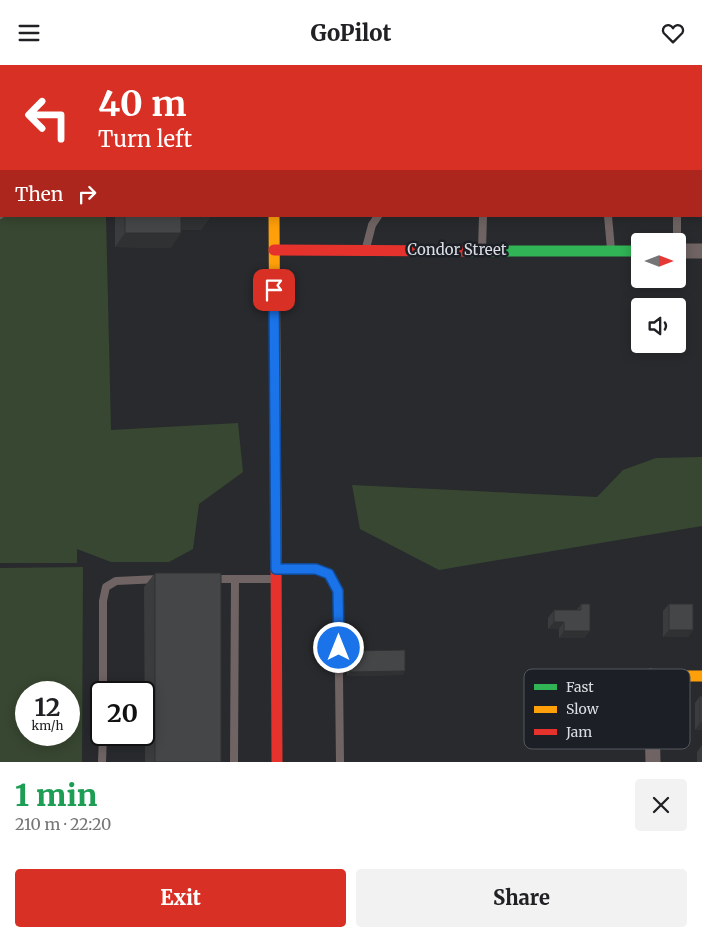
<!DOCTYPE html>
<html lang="en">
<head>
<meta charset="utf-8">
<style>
  :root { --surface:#fff; --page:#f2f2f2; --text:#202124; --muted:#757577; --accent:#d93025 }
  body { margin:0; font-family:Merriweather,serif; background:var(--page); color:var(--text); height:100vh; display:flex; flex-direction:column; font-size:19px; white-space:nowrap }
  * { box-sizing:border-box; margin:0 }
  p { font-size:16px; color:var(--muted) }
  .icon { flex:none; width:28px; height:28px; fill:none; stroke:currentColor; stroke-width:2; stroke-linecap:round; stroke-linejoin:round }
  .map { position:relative; height:697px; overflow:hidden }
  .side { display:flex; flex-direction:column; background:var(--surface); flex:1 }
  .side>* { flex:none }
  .hud { position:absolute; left:0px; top:0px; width:702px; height:152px; box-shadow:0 2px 12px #0003; background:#d93025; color:#fff; overflow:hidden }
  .needle { width:32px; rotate:90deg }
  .fabs { position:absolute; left:631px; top:168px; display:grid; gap:10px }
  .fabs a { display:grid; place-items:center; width:55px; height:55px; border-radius:5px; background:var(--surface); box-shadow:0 2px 12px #0003; font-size:25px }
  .speed { position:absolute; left:15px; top:616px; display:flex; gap:10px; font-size:25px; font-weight:700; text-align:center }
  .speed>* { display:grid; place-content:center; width:65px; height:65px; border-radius:50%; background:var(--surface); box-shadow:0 2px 12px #0003; line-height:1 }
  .speed small { font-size:12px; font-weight:400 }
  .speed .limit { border:2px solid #111; border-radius:8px; background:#fff; color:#111 }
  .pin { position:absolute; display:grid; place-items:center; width:42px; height:42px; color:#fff; margin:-21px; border-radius:10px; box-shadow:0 2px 8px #0006 }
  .me { position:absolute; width:55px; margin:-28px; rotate:0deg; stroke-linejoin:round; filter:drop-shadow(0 0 4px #0008) }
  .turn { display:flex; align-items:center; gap:18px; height:105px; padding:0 15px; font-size:22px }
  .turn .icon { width:65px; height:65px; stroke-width:2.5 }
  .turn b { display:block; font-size:35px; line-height:42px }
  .then { display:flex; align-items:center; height:48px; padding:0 15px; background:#0003; gap:10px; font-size:19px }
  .round { display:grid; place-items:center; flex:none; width:52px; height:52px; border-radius:5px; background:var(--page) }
  .overview { display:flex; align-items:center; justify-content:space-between; height:85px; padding:0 15px }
  h1 { font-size:30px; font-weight:800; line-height:38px; color:#1e9e55 }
  .action { display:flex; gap:10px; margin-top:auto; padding:10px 15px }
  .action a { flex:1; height:58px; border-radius:5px; background:var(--accent); color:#fff; font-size:20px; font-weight:800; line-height:58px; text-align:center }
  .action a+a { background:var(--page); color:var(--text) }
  header { display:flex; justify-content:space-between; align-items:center; height:65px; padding:0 15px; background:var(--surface); font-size:22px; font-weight:800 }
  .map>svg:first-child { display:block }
  .green { fill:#384731; fill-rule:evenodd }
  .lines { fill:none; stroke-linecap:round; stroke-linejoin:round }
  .lane { stroke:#6f6463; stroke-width:8 }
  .street { stroke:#6f6463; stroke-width:15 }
  .fast { stroke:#30b455; stroke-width:11 }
  .slow { stroke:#ff9f0a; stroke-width:11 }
  .jam { stroke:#e5322d; stroke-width:11 }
  .wall { fill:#3a3c3e }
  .shaded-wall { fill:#303132 }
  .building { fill:#444648; stroke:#303132 }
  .route-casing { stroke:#114b97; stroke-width:12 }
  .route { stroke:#1a73e8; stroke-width:9 }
  .labels { text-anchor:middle; stroke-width:5; stroke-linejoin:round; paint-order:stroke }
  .street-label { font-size:15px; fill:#dadde1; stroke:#1c2026 }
  .key { fill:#1c2026; stroke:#55595e; stroke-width:1 }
  .key-label { font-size:14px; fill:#dadde1 }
</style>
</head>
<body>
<header><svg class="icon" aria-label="menu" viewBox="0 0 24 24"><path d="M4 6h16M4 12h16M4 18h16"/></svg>GoPilot<svg class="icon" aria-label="heart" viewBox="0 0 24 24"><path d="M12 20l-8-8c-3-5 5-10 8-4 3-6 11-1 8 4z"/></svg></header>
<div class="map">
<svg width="702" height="697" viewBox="0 0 702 697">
  <rect width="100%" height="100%" fill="#282a2d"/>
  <path class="green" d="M0,0H79L1,1V151H106L111,365L238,358L243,407L199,439L193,484L169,497H111L77,484V498H0Z
    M702,392V461L439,505L360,464L352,420L597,432L623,405L656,393Z
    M83,502L82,697H0V503ZM26,628H69V670H26Z"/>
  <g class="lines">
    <path class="lane" d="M683,0V1
      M0,7H1
      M0,150L1,149
      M608,151L611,184
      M677,176V151
      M366,183L372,160L378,151
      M482,184L483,151
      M278,504H316L329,509L338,526L340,697
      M211,514H274
      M103,628V536L106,522L116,516L159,514
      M102,697L103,670
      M234,697L235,514"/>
    <path class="street" d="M678,186H702
      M651,611L653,697"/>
    <path class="fast" d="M464,186H640"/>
    <path class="slow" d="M272,0V1
      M274,151L276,489
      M566,611H702"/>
    <path class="jam" d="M274,185L464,186
      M276,489L277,697"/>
  </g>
  <path class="wall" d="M367,0H653V1H367Z
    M115,151H211L201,165H181L171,183L115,182Z
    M155,508L221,697H145L144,522Z
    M581,539L590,566L584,573H559V564H548V553L554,545H577Z
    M669,539L693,565L688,572H663V546Z
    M350,586L403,610L347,611V590Z
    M607,626L617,636L624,658L619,666H601V634Z
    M700,631L702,665H695V638Z
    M555,640L584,657L578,664L572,670L550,647Z
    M702,680V697H697V687Z"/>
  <path class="shaded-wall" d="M180,151H211L201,165H171Z
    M125,168H181L171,183L115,182Z
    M554,557H564L559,564H548Z
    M669,565H693L688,572H663Z
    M564,566H590L584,573H559Z
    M405,606L403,610L347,611L350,607Z
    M584,657L578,664L572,670L577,663Z
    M606,658H624L619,666H601Z
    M700,658H702V665H695Z"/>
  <path class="building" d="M377,0H653V1H377Z
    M125,151H181V168H125Z
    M155,508H221V697H155Z
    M581,539H590V566H564V557H554V545H581Z
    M669,539H693V565H669Z
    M405,585V606L350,607V586Z
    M700,631H702V658H700Z"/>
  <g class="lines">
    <g class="route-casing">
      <path id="route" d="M274,225L276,504H316L329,509L338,526L339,583"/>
    </g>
    <use href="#route" class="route"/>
  </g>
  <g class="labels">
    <g class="street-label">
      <text x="457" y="190">Condor Street</text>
    </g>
  </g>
  <rect x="524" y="604" width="166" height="80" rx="8" class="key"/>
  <rect x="534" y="619" width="23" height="6" fill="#30b455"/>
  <rect x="534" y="641" width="23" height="7" fill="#ff9f0a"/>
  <rect x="534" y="664" width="23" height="6" fill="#e5322d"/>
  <g class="key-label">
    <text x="566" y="627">Fast</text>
    <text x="566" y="649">Slow</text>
    <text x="566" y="672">Jam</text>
  </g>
</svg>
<div class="fabs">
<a><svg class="needle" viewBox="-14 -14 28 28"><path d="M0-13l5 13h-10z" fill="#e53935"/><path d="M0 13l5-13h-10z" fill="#757577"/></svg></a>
<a><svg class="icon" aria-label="sound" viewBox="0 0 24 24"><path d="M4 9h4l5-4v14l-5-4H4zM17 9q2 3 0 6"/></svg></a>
</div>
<div class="speed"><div>12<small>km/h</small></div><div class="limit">20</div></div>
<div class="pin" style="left:274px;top:225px;background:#d93025"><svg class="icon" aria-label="arrive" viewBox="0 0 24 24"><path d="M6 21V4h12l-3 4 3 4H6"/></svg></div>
<svg class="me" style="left:339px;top:583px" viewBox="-20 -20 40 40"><circle r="17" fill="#1a73e8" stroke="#fff" stroke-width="3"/><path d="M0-11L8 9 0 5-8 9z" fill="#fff"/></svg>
<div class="hud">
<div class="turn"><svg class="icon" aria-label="left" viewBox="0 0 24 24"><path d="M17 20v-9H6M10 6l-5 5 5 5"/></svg><div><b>40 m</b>Turn left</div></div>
<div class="then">Then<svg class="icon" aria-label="right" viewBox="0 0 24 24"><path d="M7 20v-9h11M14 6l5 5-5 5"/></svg></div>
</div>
</div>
<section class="side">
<div class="overview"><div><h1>1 min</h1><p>210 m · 22:20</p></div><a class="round"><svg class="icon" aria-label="close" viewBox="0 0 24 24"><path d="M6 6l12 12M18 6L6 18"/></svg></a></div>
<div class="action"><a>Exit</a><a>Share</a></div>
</section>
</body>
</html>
